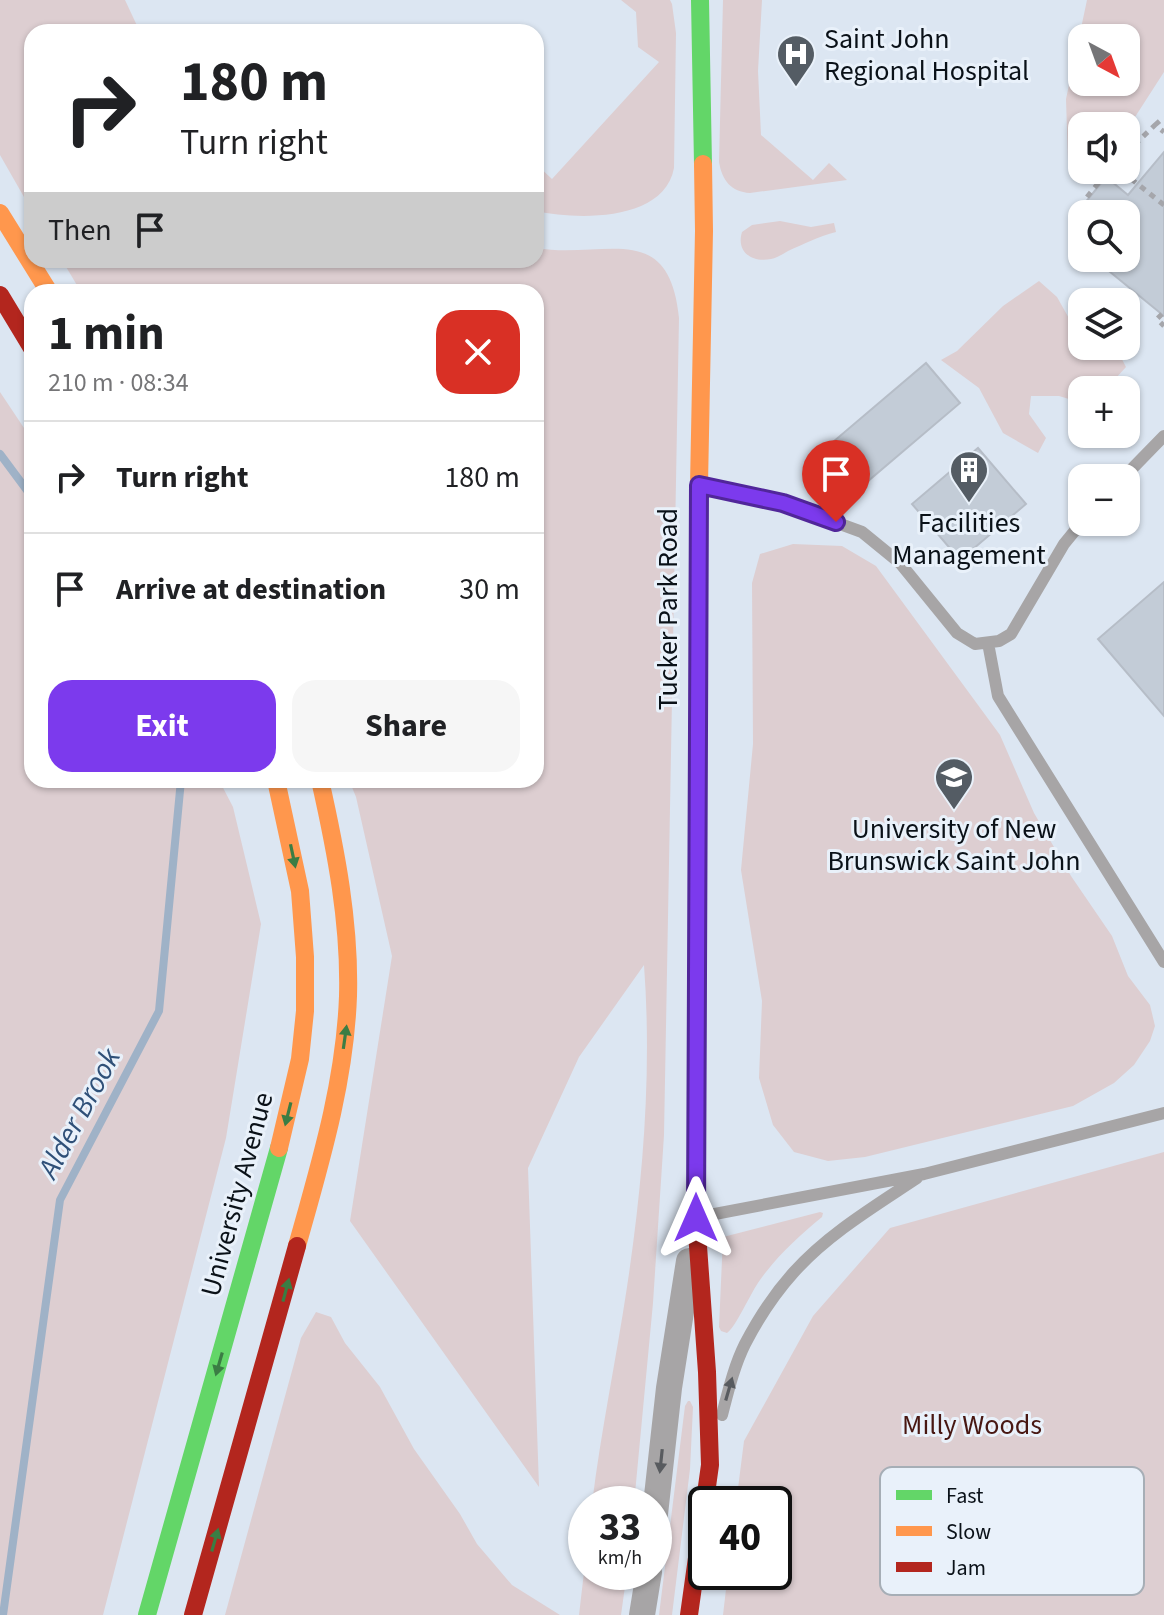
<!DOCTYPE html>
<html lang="en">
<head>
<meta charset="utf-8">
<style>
  :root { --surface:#fff; --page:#f6f6f6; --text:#202124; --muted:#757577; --line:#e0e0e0; --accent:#7c3aed }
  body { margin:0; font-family:"Source Sans 3",sans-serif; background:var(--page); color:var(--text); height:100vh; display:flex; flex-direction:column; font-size:30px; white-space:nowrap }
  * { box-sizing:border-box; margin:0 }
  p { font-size:26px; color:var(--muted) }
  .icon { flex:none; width:44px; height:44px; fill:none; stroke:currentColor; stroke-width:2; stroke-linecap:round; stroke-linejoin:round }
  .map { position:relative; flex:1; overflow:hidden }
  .drawer { position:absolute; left:24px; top:284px; width:520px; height:504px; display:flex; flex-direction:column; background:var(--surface); border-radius:24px; box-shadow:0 2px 6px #0004 }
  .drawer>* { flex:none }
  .guide { position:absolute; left:24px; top:24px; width:520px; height:244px; border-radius:24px; box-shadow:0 2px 6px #0004; background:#fff; color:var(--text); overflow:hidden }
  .needle { width:52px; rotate:139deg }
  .controls { position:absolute; left:1068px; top:24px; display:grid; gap:16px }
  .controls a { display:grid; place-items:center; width:72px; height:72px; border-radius:16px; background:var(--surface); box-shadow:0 2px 6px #0004; font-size:40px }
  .speed { position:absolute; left:568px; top:1486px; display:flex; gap:16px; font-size:40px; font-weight:700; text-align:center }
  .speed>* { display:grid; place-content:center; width:104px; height:104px; border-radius:50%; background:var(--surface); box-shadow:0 2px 6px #0004; line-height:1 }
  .speed small { font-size:20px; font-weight:400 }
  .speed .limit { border:4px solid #111; border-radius:12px; background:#fff; color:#111 }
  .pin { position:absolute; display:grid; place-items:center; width:68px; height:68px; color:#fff; margin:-82px -34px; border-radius:50% 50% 50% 0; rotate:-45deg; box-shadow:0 0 8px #0007 }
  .pin .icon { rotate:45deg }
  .me { position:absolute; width:88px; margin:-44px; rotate:0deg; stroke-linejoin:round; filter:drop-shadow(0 0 6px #0008) }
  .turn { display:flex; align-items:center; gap:28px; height:168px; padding:0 24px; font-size:36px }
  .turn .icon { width:104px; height:104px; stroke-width:2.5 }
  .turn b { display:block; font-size:56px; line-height:68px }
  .then { display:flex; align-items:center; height:76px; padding:0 24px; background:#0003; gap:16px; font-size:30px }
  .round { display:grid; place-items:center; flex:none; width:84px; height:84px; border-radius:24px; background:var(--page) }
  .summary { display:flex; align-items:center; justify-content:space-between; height:136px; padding:0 24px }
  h1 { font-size:48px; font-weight:700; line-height:60px }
  .primary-button { display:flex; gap:16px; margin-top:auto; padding:16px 24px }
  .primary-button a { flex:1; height:92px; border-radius:24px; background:var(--accent); color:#fff; font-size:32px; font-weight:700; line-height:92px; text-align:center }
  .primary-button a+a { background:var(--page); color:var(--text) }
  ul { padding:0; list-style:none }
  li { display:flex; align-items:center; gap:24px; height:112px; padding:0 24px; border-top:2px solid var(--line) }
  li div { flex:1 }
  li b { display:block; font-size:30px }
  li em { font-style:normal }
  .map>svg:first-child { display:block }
  .green { fill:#ddced1; fill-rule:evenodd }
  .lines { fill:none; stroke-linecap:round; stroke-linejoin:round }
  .stream { stroke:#9fb2c7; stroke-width:8 }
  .building { fill:#c3ccd7; stroke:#b6bdc7; stroke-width:2 }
  .path { stroke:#a5a6ab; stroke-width:5; stroke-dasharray:6 6; stroke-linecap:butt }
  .lane { stroke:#a7a5a6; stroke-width:12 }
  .street { stroke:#a7a5a6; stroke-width:26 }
  .fast { stroke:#63d668; stroke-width:18 }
  .slow { stroke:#ff974d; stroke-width:18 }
  .jam { stroke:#b3261e; stroke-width:18 }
  .oneway { fill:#3b7d44 }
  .oneway2 { fill:#585b5f }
  .route-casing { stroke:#51269a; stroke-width:20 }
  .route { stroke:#7c3aed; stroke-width:14 }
  .labels { text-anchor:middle; stroke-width:6; stroke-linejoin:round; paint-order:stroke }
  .poi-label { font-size:28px; fill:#0a1118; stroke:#e9f1fa }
  .street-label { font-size:28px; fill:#0a1118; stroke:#e9f1fa }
  .park-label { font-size:28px; fill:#481712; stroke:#e9f1fa }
  .water-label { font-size:30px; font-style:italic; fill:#2f5078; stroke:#e9f1fa }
  .key { fill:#e9f1fa; stroke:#a6aeb6; stroke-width:2 }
  .key-label { font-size:22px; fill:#0a1118 }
</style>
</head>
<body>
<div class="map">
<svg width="1164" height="1615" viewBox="0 0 1164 1615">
  <rect width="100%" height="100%" fill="#dce6f2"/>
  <path class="green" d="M0,0H125L140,32H32V211L0,155Z
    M621,0H670L672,4L676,33L674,168C664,222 577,220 536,211V164L552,179L659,62L638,47L636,12Z
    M723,0H762L758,71L761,135L813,180L829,163L847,180L750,193C731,192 722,180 719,162Z
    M1087,0H1164V72L1126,131V126H1082V170H1097L1091,177L1068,162L1066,99ZM1082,38H1126V82H1082Z
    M780,221L811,227L834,223L836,232C819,236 804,244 788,251C783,254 777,258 771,259C751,263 736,251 742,232L752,225Z
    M536,248C603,260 669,217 679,318L664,1135L653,1303L634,1504H592C601,1431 616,1360 627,1287C643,1181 652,1072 644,965L579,1057L528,1168L539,1487L350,1221L392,956L356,797L349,780H536V292H81L62,260H536Z
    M1039,281L1057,297L1075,329L1082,332V346H1115L1126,367L1105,390H1082V403L1059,396H1031L1029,414L1046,438L1038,453L1003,433L979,388L941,360L957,351L1003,306Z
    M0,392L32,440V780H219L233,807L261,924L226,1138L103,1615H0Z
    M793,544L842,546L876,566L1000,735L1034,813L1071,876L1112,936L1128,976L1150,1005L1155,1026L1150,1041L1134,1065L1114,1083L1073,1106L865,1157L828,1161L794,1152L773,1125L759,1078L762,1001L741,870L753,744L752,583L760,554Z
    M1164,1152V1615H723L728,1572H774V1504H736L744,1441L813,1316L890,1228Z
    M820,1212L823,1213L822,1217C799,1236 778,1255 760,1280C751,1292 736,1327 727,1333L721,1331L719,1327L723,1237Z
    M316,1312L331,1317L345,1343L380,1387L414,1449L460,1514L477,1544L512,1585L560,1615H225L301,1338Z
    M688,1401H690L693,1407L690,1469L672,1615H659L685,1406Z
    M586,1555V1572H627L621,1615H579Z"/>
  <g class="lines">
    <path class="stream" d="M0,454L32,497
      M3,1615L60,1200L159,1011L181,780"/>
  </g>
  <path class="building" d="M1164,152V316L1093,258H1126V214H1076L1106,177L1128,195Z
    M926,363L960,403L861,487L827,447Z
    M978,448L1026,504L960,560L912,504Z
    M1164,582V716L1098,639Z"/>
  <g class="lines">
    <path class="path" d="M1155,125L1164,117
      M1126,153L1155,125L1164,132
      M1123,170L1130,178L1164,205
      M1087,197L1109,170
      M1162,314L1157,319L1164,326"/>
    <path class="lane" d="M1123,478L1164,436
      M704,486L783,503L862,532L900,563L957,633L975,644L999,641L1011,634L1064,544L1082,522
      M988,643L998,696L1164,962
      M699,1217L924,1174L1164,1113
      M722,1415C728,1392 734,1366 745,1344C758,1319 775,1293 794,1272C828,1234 875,1206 917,1178"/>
    <path class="street" d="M654,1523L669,1388L689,1261
      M642,1615L649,1572"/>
    <path class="fast" d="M700,0L703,164
      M697,1070L698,762
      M147,1615L279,1148"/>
    <path class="slow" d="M0,213L49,292
      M698,762L699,485L704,231L703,164
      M276,780L300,891L305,957V1011L300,1059L279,1148
      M297,1246C320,1164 345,1082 348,996C350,923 336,851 320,780"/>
    <path class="jam" d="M0,295L32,348
      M193,1615L297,1246
      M689,1615L710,1465L707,1372L696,1218L697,1070"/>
  </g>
  <defs><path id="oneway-solid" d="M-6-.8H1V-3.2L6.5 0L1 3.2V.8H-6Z" transform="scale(2)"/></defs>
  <g class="oneway">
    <use href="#oneway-solid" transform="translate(293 856) rotate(78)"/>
    <use href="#oneway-solid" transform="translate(345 1037) rotate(-82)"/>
    <use href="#oneway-solid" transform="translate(288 1114) rotate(104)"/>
    <use href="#oneway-solid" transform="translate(286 1290) rotate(-75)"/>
    <use href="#oneway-solid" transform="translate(219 1364) rotate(106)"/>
    <use href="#oneway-solid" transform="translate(215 1540) rotate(-74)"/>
  </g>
  <g class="oneway2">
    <use href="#oneway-solid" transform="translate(729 1389) rotate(-74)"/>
    <use href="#oneway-solid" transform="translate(661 1461) rotate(96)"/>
  </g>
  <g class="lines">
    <g class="route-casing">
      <path id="route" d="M696,1218L699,485L783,503L836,522"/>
    </g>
    <use href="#route" class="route"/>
  </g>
  <defs>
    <g id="hospital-pin" transform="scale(2)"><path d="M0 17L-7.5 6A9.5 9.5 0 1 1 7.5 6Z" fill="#545c64" stroke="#e9f1fa"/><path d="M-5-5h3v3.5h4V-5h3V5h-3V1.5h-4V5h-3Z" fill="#fff"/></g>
    <g id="building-pin" transform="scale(2)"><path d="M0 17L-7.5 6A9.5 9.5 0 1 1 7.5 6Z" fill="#545c64" stroke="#e9f1fa"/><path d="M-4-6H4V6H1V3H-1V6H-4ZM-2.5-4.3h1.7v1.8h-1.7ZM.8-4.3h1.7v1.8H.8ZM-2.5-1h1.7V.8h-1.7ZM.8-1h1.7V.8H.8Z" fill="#fff"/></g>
    <g id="university-pin" transform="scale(2)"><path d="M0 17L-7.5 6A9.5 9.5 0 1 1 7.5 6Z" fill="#545c64" stroke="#e9f1fa"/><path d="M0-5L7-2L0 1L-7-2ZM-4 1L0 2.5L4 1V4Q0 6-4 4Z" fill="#fff"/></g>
  </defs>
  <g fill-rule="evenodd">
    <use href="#hospital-pin" x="796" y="54"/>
    <use href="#building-pin" x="969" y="470"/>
    <use href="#university-pin" x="954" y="777"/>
  </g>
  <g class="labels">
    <g class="poi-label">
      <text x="824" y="48" text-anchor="start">Saint John<tspan x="824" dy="32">Regional Hospital</tspan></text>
      <text x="969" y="532">Facilities<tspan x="969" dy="32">Management</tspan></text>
      <text x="954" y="838">University of New<tspan x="954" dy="32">Brunswick Saint John</tspan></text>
    </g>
    <g class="street-label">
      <text transform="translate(667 609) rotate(-90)" y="10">Tucker Park Road</text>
      <text transform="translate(236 1194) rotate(-75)" y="10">University Avenue</text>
    </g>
    <g class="park-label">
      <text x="972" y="1434">Milly Woods</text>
    </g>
    <g class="water-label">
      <text transform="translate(79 1113) rotate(-62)" y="10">Alder Brook</text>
    </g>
  </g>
  <rect x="880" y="1467" width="264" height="128" rx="12" class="key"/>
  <rect x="896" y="1490" width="36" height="10" fill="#63d668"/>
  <rect x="896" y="1526" width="36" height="10" fill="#ff974d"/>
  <rect x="896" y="1562" width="36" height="10" fill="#b3261e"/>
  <g class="key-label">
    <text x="946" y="1503">Fast</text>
    <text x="946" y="1539">Slow</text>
    <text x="946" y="1575">Jam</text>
  </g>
</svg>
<div class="controls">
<a><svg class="needle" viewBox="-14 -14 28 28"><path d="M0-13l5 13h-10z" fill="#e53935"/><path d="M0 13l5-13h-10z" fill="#757577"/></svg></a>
<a><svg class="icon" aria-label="sound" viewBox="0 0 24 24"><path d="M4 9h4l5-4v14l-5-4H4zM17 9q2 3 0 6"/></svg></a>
<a><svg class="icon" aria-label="search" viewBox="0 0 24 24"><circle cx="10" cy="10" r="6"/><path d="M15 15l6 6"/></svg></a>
<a><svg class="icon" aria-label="layers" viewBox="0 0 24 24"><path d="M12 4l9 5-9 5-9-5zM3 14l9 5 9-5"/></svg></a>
<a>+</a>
<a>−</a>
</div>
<div class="speed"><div>33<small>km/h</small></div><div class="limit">40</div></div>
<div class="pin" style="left:836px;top:522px;background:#d93025"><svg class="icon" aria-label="arrive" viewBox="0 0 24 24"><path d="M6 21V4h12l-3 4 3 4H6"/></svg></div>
<svg class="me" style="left:696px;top:1218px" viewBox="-20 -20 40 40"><path d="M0-17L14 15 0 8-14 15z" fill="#7c3aed" stroke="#fff" stroke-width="4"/></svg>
<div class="guide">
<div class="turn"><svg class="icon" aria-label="right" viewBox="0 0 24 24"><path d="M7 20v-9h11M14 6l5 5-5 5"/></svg><div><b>180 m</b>Turn right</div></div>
<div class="then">Then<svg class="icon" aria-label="arrive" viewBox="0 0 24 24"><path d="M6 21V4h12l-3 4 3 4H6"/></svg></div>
</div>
<section class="drawer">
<div class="summary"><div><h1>1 min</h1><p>210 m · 08:34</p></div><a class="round" style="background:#d93025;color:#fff"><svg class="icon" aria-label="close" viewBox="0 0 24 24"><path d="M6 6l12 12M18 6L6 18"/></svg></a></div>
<ul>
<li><svg class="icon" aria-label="right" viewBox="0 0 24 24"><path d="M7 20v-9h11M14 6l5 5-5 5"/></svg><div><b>Turn right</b></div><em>180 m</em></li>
<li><svg class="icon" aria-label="arrive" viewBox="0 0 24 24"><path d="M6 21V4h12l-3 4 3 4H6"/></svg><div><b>Arrive at destination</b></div><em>30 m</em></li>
</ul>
<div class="primary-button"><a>Exit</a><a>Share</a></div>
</section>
</div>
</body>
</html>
